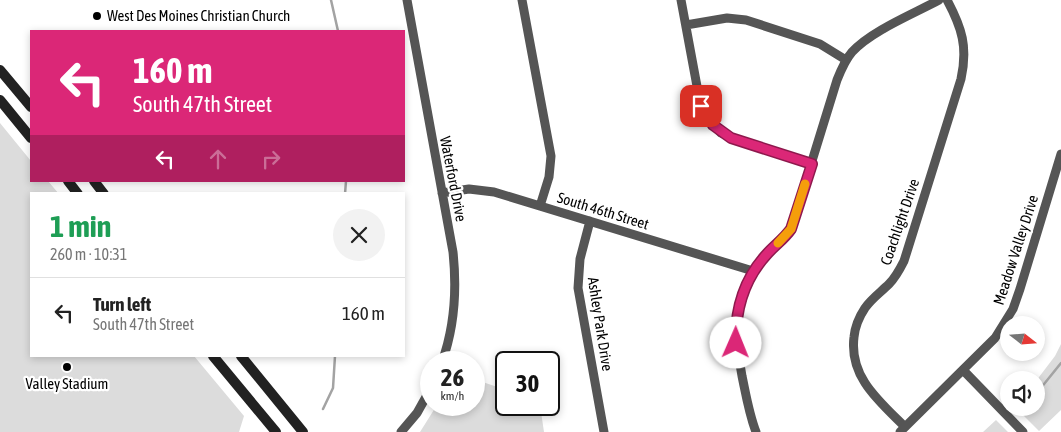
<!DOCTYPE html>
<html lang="en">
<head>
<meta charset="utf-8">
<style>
  :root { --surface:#fff; --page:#f2f2f2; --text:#222; --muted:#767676; --line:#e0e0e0 }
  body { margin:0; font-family:"Asap Condensed",sans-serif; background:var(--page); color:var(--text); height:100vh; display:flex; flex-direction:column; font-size:19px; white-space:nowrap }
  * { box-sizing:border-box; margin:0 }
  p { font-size:16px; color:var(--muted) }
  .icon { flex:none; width:28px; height:28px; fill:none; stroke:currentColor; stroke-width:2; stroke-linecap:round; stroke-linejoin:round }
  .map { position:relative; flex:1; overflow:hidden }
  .side { position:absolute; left:30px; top:192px; width:375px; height:165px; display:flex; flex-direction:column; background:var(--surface); border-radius:0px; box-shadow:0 2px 8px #0003 }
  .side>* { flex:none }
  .hud { position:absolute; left:30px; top:30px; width:375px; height:152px; border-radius:0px; box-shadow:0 2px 8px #0003; background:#db2777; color:#fff; overflow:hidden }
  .needle { width:32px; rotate:107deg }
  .buttons { position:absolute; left:1000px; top:316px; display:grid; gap:10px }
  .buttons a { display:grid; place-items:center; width:45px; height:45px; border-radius:50%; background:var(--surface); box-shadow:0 2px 8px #0003; font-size:25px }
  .speed { position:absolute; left:420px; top:351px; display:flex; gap:10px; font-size:25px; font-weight:700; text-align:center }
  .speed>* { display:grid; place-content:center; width:65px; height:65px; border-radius:50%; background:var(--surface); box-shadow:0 2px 8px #0003; line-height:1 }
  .speed small { font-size:12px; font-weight:400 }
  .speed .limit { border:2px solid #111; border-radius:8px; background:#fff; color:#111 }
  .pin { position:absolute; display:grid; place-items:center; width:42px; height:42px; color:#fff; margin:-21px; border-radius:10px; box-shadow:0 2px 8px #0006 }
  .me { position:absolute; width:55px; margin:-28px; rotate:1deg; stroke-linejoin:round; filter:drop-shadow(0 0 4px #0008) }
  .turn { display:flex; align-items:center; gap:18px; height:105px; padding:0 20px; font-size:22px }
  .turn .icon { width:65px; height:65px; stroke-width:2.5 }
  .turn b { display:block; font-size:35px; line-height:42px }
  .lanes { display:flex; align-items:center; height:48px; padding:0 20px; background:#0003; justify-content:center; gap:25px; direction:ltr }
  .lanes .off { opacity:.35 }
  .round { display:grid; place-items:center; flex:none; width:52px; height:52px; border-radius:26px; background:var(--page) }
  .overview { display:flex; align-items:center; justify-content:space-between; height:85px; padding:0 20px }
  h1 { font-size:30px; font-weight:700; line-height:38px; color:#1e9e55 }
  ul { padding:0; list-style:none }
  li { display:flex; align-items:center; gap:15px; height:70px; padding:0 20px; border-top:1px solid var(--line) }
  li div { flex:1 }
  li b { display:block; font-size:19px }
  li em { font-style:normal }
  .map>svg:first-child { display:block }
  .green { fill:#dcdcdc }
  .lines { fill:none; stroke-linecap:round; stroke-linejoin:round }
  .stream { stroke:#a3a3a3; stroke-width:2.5 }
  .minor { stroke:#555; stroke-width:9 }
  .secondary { stroke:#222; stroke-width:10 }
  .route-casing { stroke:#8e194d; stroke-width:12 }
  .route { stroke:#db2777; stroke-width:9 }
  .slow { stroke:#f59e0b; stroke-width:9 }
  .poi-dot { fill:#000; stroke:#fff; stroke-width:2 }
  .labels { text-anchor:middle; stroke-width:4.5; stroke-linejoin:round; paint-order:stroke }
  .poi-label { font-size:15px; fill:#000; stroke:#fff; text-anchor:start }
  .street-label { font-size:15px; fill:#000; stroke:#fff }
</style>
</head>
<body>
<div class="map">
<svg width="1061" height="432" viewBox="0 0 1061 432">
  <rect width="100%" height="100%" fill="#fff"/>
  <path class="green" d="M0,123L31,161V181H48L59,194H31V356H194L244,416L239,432H0Z
    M1061,344V410L1039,431L1016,408H1036V381L1055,356Z
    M474,379L506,390V405H540L544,432H420L437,405H474Z
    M996,420L1008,432H983Z"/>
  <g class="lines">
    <path class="stream" d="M331,0L338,31
      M345,194L346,181
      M1036,394L1061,363
      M323,409L333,388L335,356"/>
    <path class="minor" d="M407,0L453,252C457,290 455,326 442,362
      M522,0L551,156L549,177L540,206
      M681,0L699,97L706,116L713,125L721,133L738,141L812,164
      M686,25L727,18L746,20L820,44L846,60
      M442,193L469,189L494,192L753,271
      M590,221L580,259L578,288L604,432
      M963,370L1023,432
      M905,427C879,401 849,377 854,337C855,327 859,317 865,308C872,298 881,292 889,284C896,277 900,269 904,261L961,79C968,47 962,28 947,0
      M401,432L417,413L431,388
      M756,432C749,414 746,395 742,376C735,338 732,307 753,272C763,255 780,245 791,229L837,80C841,70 845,60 852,52C871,31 913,14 939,0
      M900,432L995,338L1013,309L1020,289L1061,154"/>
    <path class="secondary" d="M0,70L31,107
      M0,100L31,138
      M68,181L78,194
      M94,181L104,194
      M213,356L276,432
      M241,356L303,432"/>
  </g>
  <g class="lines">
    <g class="route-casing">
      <path id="route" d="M701,106L713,125L731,138L812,164L791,229C784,239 775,245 767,254C744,279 735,310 736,343"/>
    </g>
    <use href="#route" class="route"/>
    <path class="slow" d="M778,243L791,229L805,184"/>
  </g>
  <g class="poi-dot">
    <circle cx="97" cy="16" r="5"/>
    <circle cx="67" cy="367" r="5"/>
  </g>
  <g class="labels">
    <g class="poi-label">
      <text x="107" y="21">West Des Moines Christian Church</text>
      <text x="67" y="389" text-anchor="middle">Valley Stadium</text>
    </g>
    <g class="street-label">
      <text transform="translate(453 179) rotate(79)" y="5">Waterford Drive</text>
      <text transform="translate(603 211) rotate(17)" y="5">South 46th Street</text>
      <text transform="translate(900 222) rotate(-71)" y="5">Coachlight Drive</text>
      <text transform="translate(1016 250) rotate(-72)" y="5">Meadow Valley Drive</text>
      <text transform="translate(600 324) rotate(81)" y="5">Ashley Park Drive</text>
    </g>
  </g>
</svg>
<div class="buttons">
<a><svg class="needle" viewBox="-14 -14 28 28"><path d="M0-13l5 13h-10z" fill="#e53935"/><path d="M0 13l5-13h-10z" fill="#767676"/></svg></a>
<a><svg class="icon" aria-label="sound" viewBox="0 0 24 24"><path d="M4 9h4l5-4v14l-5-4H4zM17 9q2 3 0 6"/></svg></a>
</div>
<div class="speed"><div>26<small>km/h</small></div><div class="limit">30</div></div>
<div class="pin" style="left:701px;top:106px;background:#d93025"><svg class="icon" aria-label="arrive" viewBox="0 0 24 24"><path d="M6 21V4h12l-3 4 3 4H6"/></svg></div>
<svg class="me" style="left:736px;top:343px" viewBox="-20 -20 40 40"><circle r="19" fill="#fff"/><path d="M0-13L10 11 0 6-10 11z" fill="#db2777"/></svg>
<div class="hud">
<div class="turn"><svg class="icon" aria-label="left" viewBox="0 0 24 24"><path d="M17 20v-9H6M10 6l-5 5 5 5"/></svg><div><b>160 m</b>South 47th Street</div></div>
<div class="lanes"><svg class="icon" aria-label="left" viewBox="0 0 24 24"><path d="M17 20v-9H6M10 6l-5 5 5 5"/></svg><svg class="icon off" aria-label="ahead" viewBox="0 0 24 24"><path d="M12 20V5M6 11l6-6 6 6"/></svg><svg class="icon off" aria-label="right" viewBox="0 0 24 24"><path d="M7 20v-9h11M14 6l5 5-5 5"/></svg></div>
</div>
<section class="side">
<div class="overview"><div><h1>1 min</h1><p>260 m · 10:31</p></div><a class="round"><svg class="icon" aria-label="close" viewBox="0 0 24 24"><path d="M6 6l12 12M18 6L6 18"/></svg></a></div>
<ul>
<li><svg class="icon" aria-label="left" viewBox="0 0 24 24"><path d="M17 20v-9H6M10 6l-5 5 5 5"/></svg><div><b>Turn left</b><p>South 47th Street</p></div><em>160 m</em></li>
</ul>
</section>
</div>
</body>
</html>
